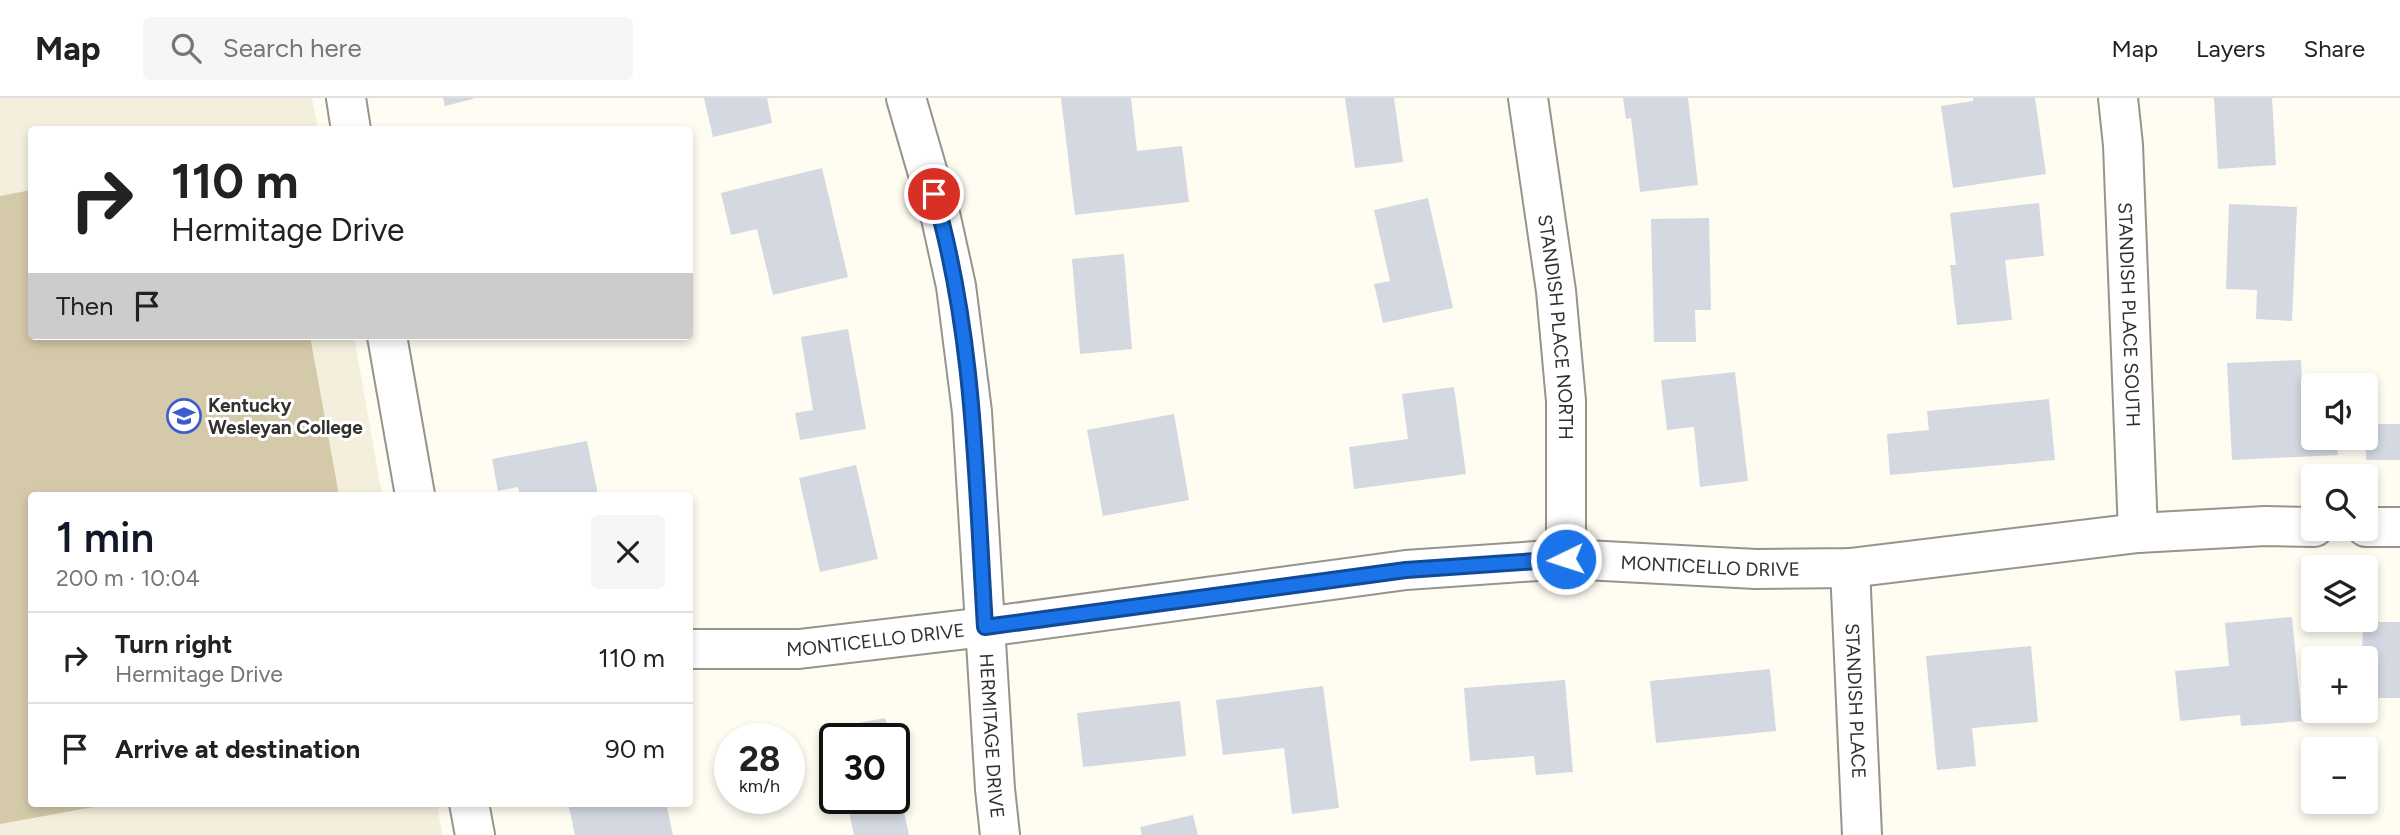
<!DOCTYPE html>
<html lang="en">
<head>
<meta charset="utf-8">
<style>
  :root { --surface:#fff; --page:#f6f6f6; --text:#222; --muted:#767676; --line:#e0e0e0; --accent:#111827 }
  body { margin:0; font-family:Figtree,sans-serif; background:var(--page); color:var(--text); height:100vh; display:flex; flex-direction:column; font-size:26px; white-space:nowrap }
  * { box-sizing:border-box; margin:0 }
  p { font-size:23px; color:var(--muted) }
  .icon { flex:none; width:38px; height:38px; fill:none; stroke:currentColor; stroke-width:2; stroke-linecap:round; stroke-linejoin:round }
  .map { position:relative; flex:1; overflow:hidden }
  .details { position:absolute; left:28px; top:394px; width:665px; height:315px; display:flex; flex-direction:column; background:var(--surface); border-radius:7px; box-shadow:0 4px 10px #0003 }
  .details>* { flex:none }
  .banner { position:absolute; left:28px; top:28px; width:665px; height:214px; border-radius:7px; box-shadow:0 4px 10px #0003; background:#fff; color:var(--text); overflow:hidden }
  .buttons { position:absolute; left:2301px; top:275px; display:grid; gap:14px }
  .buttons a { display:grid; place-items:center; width:77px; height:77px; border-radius:7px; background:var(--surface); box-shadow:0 4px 10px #0003; font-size:35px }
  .speed { position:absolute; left:714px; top:625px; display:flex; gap:14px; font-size:35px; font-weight:700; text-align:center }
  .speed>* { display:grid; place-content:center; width:91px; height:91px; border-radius:50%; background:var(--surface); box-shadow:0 4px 10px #0003; line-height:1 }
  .speed small { font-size:18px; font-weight:400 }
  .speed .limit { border:4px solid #111; border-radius:10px; background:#fff; color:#111 }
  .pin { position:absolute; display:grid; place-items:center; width:60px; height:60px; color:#fff; margin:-30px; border:4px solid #fff; border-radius:50%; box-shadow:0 2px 7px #0007 }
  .me { position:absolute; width:77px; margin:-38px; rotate:266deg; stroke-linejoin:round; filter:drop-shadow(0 0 5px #0008) }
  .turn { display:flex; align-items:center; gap:24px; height:147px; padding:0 28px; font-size:32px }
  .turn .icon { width:91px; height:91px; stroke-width:2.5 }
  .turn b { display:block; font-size:49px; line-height:60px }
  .then { display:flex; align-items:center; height:66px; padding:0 28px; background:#0003; gap:14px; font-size:26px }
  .round { display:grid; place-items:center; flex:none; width:74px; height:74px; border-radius:7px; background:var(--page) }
  .head { display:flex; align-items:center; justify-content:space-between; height:119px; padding:0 28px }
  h1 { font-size:42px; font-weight:600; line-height:52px; color:var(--accent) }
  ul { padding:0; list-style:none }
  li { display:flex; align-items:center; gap:21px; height:91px; padding:0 28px; border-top:2px solid var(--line) }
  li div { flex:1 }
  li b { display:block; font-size:26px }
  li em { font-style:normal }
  header { display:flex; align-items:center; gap:42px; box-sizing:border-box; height:98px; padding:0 35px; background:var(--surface); border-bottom:2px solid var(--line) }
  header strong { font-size:33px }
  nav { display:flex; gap:38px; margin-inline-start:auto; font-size:24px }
  .search { width:490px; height:63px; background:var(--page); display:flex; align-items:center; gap:18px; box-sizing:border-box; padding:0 24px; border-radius:7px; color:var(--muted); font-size:26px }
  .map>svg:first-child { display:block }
  .built { fill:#f4efdd }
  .grass { fill:#d4caaa }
  .building { fill:#d4d8e1 }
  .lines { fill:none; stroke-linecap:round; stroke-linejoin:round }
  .minor-casing { stroke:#97948b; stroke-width:42 }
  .minor { stroke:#fff; stroke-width:38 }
  .route-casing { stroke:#114b97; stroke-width:18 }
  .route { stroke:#1a73e8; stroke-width:12 }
  .labels { text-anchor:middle; stroke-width:6; stroke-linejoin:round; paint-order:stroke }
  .street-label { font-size:19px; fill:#32312d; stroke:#fff }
  .poi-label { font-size:19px; font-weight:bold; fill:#32312d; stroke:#fff; text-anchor:start }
</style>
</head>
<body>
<header>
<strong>Map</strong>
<div class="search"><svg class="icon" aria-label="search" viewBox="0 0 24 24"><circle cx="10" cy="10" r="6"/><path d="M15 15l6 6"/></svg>Search here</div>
<nav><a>Map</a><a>Layers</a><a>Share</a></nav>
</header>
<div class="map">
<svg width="2400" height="737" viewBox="0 0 2400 737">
  <rect width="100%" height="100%" fill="#fffcf1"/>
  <path class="built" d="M0,0H312L318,31L32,32V238H354L382,397H32V705H437L442,737H0Z"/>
  <path class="grass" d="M31,92L32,238H310L339,397H32V705H116L0,726V98Z"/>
  <path class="building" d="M443,0H473V1L445,8Z
    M704,0H767L772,25L713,39Z
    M1061,0H1131L1137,53L1182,48L1189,104L1075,117Z
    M1345,0H1394L1403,64L1355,70Z
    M1623,0H1688L1698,87L1640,94L1631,20L1626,21Z
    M1973,0H2035L2046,76L1953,90L1941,8L1973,3Z
    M2214,0H2272L2276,67L2218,71Z
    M822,70L848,179L773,197L757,131L731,137L721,95Z
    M1428,100L1453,210L1383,225L1374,186L1390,183L1374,112Z
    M2039,105L2044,158L2005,162L2012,222L1957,227L1950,167H1956L1950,115Z
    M2229,106L2297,109L2292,223L2256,221L2257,192L2226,191Z
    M1709,120L1711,212H1695L1696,244H1654L1651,121Z
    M1124,156L1132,251L1080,256L1072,161Z
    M848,231L866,331L800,342L795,315L813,312L801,239Z
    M2301,262L2304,332H2314V340H2336L2338,357L2232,362L2227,265Z
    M1735,274L1748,383L1700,389L1694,329L1667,332L1661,282Z
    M1454,289L1466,376L1354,391L1349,349L1408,341L1402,296Z
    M2049,301L2055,362L1890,377L1887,336L1929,332L1927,313Z
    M1174,316L1189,402L1103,418L1087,332Z
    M2366,326H2400V362H2366Z
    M587,343L598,397H520L518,389L498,393L492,361Z
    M856,367L878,461L820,474L799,380Z
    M2292,519L2302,623L2241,628L2240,617L2180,623L2175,573L2229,568L2225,525Z
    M2363,524H2400V600H2366V560H2362Z
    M2031,548L2038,624L1972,630L1976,668L1937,672L1926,558Z
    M1770,571L1776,633L1656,645L1650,583Z
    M1565,582L1573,674L1536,677L1534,658L1470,663L1464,590Z
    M1323,588L1339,710L1292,716L1284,650L1223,657L1216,602Z
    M1180,603L1186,658L1083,669L1077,615Z
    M885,620L890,640H834L832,630Z
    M894,669L909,737H854L846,700H894Z
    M568,705H666L673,737H575Z
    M1193,717L1198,737H1142L1140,729Z"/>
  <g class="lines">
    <g class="minor-casing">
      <g id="minor">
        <path d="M346,0L351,32"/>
        <path id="s1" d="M906,0L941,120L956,188L972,314L995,691L1000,737"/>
        <path id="s2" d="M1528,0L1556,193L1566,303V461"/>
        <path id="s3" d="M2118,0L2123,47L2138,435"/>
        <path d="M387,238L415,397"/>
        <path d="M2366,429H2400"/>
        <path id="s4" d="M1850,470L1862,737"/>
        <path id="s5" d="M690,551H799L985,529L1406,472L1566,461L1756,471L1850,470L2138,435L2265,428L2314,429"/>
        <path d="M469,705L475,737"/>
      </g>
    </g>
    <use href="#minor" class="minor"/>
  </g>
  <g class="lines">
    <g class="route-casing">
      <path id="route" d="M934,96C975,236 976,385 985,529L1406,472L1566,461"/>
    </g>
    <use href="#route" class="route"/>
  </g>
  <defs>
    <g id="university-ring" transform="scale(1.75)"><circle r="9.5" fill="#fff" stroke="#3c5cce" stroke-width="1.5"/><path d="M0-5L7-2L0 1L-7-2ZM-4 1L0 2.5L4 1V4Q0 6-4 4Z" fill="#3c5cce"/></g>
  </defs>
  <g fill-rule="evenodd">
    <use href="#university-ring" x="184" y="318"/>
  </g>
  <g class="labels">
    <g class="street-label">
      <text dy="7" stroke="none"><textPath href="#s3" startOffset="217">STANDISH PLACE SOUTH</textPath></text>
      <text dy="7" stroke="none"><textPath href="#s2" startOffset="231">STANDISH PLACE NORTH</textPath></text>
      <text dy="7" stroke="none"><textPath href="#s5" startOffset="1026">MONTICELLO DRIVE</textPath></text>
      <text dy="7" stroke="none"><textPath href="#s5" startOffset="186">MONTICELLO DRIVE</textPath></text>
      <text dy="7" stroke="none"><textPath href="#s4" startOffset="133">STANDISH PLACE</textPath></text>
      <text dy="7" stroke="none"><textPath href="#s1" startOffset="646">HERMITAGE DRIVE</textPath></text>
    </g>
    <g class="poi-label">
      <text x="208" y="314">Kentucky<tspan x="208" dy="22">Wesleyan College</tspan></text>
    </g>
  </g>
</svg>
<div class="buttons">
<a><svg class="icon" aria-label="sound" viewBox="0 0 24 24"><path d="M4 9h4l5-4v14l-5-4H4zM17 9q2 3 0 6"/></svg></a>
<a><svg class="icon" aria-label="search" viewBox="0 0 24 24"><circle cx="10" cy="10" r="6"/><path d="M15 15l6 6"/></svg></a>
<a><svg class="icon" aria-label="layers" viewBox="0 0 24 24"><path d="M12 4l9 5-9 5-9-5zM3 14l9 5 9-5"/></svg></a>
<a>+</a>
<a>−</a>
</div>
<div class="speed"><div>28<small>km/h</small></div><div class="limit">30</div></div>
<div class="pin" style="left:934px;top:96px;background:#d93025"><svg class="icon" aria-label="arrive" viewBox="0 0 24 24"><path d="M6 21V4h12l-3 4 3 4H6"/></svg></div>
<svg class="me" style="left:1566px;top:461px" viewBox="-20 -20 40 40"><circle r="17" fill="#1a73e8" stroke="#fff" stroke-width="3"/><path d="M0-11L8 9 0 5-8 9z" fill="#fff"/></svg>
<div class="banner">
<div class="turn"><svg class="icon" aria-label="right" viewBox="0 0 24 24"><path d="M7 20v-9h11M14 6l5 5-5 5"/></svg><div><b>110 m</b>Hermitage Drive</div></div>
<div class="then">Then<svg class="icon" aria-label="arrive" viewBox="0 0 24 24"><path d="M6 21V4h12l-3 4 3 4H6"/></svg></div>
</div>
<section class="details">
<div class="head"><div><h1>1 min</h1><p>200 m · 10:04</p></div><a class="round"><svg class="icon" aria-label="close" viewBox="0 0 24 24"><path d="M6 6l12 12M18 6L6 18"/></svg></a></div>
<ul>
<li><svg class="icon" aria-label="right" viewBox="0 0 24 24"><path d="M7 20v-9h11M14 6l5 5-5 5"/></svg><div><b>Turn right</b><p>Hermitage Drive</p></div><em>110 m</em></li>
<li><svg class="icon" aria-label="arrive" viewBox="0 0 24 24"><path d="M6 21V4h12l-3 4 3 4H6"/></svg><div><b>Arrive at destination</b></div><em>90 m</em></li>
</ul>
</section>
</div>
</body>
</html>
